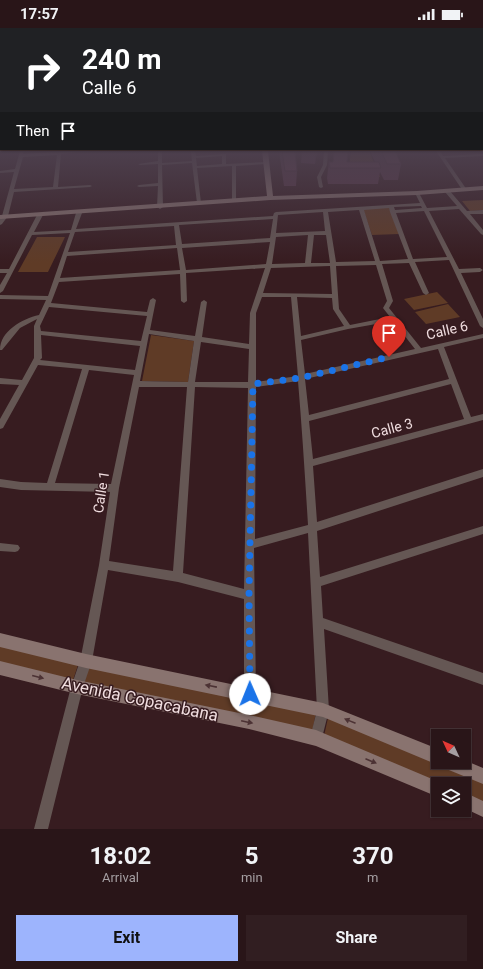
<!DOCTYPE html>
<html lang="en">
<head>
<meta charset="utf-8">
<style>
  :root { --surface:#291518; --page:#311e21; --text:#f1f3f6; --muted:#a59fa2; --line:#453437; --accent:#9db4fd }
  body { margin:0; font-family:Roboto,sans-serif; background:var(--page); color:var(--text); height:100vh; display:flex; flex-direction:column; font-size:15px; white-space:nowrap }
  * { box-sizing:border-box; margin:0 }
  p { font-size:13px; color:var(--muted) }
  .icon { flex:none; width:22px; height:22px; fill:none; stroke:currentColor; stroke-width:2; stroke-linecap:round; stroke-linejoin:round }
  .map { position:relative; height:801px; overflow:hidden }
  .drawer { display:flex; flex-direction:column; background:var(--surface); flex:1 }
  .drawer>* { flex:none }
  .guide { position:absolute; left:0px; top:0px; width:483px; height:122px; box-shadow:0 1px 3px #0004,0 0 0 1px var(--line); background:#202124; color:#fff; overflow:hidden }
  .needle { width:26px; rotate:314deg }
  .controls { position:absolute; left:431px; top:701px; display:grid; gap:8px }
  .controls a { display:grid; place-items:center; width:40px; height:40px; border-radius:0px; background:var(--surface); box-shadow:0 1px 3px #0004,0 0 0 1px var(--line); font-size:20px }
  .pin { position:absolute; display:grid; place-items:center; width:34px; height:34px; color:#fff; margin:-41px -17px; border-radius:50% 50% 50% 0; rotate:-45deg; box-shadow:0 0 4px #0007 }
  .pin .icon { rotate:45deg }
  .me { position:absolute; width:44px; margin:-22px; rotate:359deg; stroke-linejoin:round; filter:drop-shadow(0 0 3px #0008) }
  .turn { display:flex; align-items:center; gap:14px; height:84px; padding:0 16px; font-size:18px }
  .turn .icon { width:52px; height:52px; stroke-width:2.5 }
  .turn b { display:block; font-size:28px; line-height:34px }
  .then { display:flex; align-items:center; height:38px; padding:0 16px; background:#0003; gap:8px; font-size:15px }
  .eta { display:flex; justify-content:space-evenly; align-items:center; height:68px; text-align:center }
  .eta b { font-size:24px; font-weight:700; line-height:28px }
  .action { display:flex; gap:8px; margin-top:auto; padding:8px 16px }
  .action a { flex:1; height:46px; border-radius:0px; background:var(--accent); color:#111; font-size:16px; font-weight:700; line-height:46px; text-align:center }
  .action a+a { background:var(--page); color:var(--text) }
  .status { display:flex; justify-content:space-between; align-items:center; height:28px; padding:0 20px; background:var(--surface); direction:ltr }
  .status svg { height:11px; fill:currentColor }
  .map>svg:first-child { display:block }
  .green { fill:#5f3b26 }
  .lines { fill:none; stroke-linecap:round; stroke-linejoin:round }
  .street { fill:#655754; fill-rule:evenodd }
  .secondary { fill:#89736f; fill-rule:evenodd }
  .wall { fill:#593547 }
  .shaded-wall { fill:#492b39 }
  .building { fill:#683e52; stroke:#492b39 }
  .oneway { fill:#4c3234 }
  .route { stroke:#1a73e8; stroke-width:7; stroke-dasharray:0 12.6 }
  .labels { text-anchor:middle; stroke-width:3; stroke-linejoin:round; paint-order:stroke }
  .street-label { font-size:14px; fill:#f0dddf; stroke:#371c20 }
  .near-street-label { font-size:17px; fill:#f0dddf; stroke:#371c20 }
</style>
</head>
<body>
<div class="status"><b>17:57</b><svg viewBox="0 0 49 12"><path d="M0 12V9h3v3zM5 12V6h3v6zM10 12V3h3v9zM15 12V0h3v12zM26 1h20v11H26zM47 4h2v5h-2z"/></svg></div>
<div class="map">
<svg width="483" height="801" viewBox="0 0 483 801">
  <rect width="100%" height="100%" fill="#371c20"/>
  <path class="green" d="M351,123H369L380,149H329L348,147Z
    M483,172V182L470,183L462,173Z
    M389,179L399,206L372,207L363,181Z
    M37,209H65L48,244H18Z
    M437,264L448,275L414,282L404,271Z
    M448,276L460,289L426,296L415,284Z
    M151,307L194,313L188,354L142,353Z
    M0,615L79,634L72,655L0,637Z
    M90,636L316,684L312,705L82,656Z
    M328,690L483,754V774L464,766V756H440L324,708Z"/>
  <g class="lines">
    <path class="street" d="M20,123H24L23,126L66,123H91L61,126L58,159L90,157L92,158L90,159L14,164L8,188L2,196L0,197V191L2,188L14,144L0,145V143L15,141ZM57,127L53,159L14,161L23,129Z
      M158,123H162V135L192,133L191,123H195L196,128L226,126V136L266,134L268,135L266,136L236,138V173L234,174L232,173V138L197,140L201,175L199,176L197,175L192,135L162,137L163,179L160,181L157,179L158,158L139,159L137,158L139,157L158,155V136L140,137L138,136L158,133ZM222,128V136L197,138L196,130Z
      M324,123H328L327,137L321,149L323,159L321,160L319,159L317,149L323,137Z
      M436,123H440L443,128L483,126V128L445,130L467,162V163H463Z
      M445,162H449L467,183L483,182V186H470L483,202V207L481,206L459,181L429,183L459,241L480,240L483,242L480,244L461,245L483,291V300L480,298L449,232L415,234L429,265L426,267L423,265L409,235L382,236L393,273L389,280L421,320L483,306V310L444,319L471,389L483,386V392L313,438L317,494L483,441V449L317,503L320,549L483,498V506L321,558L323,590L483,645V657L324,601L329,682L322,710L320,714L316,716L312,714L310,710L317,682L308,505L254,520L256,666L254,670L250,672L246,670L244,666V571L178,554L108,542L92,633L83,659L48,801H34L71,659L80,633L99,537L110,464L21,462L0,459V451L21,454L47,455L82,341L38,337L3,400L0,401V391L19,357L0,356V350L22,352L34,330V298L37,291L20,300L2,322H0C0,303 22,291 39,287L46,272L0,271V267L48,268L70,205L32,207L3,263L0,265V257L7,245H0V241H9L37,187L40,185L43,187L34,204L71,202L76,185L79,183L82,185L76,201L273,188L274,185L276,184L420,175L415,165L417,164L419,165L427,180L457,178L445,164ZM421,178L422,180L395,182L394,179ZM389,180L390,184L408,231L380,233L364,182ZM359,182L375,233L336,234L328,184ZM424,183L447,229L413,231L396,185ZM323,184L325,203L276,205L278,187ZM273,191L270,210L182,216L179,197ZM174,198L176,217L68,224L75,204ZM308,207L305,235L272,236L276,209ZM314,207H326L330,235H311ZM270,214L266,236L186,242L182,220ZM177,220L180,242L60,250L67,228ZM376,237L387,273L383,280L390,289L350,297L339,281L336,238ZM330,238L332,266L263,265L271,240ZM265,240L250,285L249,316L202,309L207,274L204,272L201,274L195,308L150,302L156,272L153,270L150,272L147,284L51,275L59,254L180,246L181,273L184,275L187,273L186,245ZM262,269H291L298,348L256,354V285ZM297,269L332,270L333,281L344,298L301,308ZM49,279L147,288L141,313L41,303L40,298ZM393,293L415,321L305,346L301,312L348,301ZM149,306L194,313L188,354L140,353ZM41,307L140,318L135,342L40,332L42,330ZM201,314L249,321L248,354H195ZM438,321L449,351L309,387L305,351ZM89,342L134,347L111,456L55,455ZM298,353C302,401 305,448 308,497L255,511L256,359ZM451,356L464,391L313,431L309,393ZM139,359H187L173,543L109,533L119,460ZM195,359L248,360L244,561L183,545Z
      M0,515L18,517L20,520L18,523L15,524L0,523Z"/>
    <path class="secondary" d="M262,123H268L273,168L417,163L483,158V162L417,167L270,172L0,191V187L267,168Z
      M0,605L86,626L323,675L438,721V734H464V732L483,740V756L444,740L443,735L438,737L323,689L86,640L0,619Z
      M0,633L77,652L249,687L316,702L444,756H438V769L316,718L249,701L77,666L0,647Z
      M464,764L483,773V789L464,780Z"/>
  </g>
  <path class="wall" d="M279,123H295L297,143L296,158H284Z
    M302,123H317L315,136L301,135Z
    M370,123H395L401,136L398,152H384L380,144L378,156H328L327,150L329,134H375Z"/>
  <path class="shaded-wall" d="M316,123H317L315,136Z"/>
  <path class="building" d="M282,123H295L297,143H285Z
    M334,123H348L347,134H379L381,140H330L329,134H333Z
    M381,123H395L401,136H387Z"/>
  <defs><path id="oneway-solid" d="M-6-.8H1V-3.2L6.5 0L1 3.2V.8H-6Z"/></defs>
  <g class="oneway">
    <use href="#oneway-solid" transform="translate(38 649) rotate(14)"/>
    <use href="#oneway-solid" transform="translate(211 658) rotate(-169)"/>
    <use href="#oneway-solid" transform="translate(350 693) rotate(-158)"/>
    <use href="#oneway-solid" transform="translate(247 694) rotate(12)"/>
    <use href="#oneway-solid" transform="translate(371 733) rotate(23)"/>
  </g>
  <linearGradient id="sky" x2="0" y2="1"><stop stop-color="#1e0f12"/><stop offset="0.52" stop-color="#4d404e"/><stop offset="1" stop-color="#4d404e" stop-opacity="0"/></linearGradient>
  <rect width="483" height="235" fill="url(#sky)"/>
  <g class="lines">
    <path class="route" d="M250,666L249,567L253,356L300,350L389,329"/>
  </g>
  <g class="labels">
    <g class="street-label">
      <text transform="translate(447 302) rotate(-13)" y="5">Calle 6</text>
      <text transform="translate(392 400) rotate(-15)" y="5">Calle 3</text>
      <text transform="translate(101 464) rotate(-81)" y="5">Calle 1</text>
    </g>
    <g class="near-street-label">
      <text transform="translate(140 671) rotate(12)" y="6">Avenida Copacabana</text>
    </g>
  </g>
</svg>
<div class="controls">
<a><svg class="needle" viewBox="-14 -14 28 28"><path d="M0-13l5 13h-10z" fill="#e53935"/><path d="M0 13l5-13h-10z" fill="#a59fa2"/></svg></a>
<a><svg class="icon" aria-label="layers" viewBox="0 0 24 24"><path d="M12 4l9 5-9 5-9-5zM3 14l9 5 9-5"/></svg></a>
</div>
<div class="pin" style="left:389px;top:329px;background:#d93025"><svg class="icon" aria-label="arrive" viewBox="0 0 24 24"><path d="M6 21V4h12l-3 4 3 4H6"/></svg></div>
<svg class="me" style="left:250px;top:666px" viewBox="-20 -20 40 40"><circle r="19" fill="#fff"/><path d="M0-13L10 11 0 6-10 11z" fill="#1a73e8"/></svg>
<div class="guide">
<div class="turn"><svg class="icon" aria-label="right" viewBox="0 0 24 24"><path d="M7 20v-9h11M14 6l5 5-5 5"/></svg><div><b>240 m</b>Calle 6</div></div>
<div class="then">Then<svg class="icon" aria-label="arrive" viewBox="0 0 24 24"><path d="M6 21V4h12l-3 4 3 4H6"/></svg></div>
</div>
</div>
<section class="drawer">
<div class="eta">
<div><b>18:02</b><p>Arrival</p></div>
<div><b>5</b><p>min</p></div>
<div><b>370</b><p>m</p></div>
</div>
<div class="action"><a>Exit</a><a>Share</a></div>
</section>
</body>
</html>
